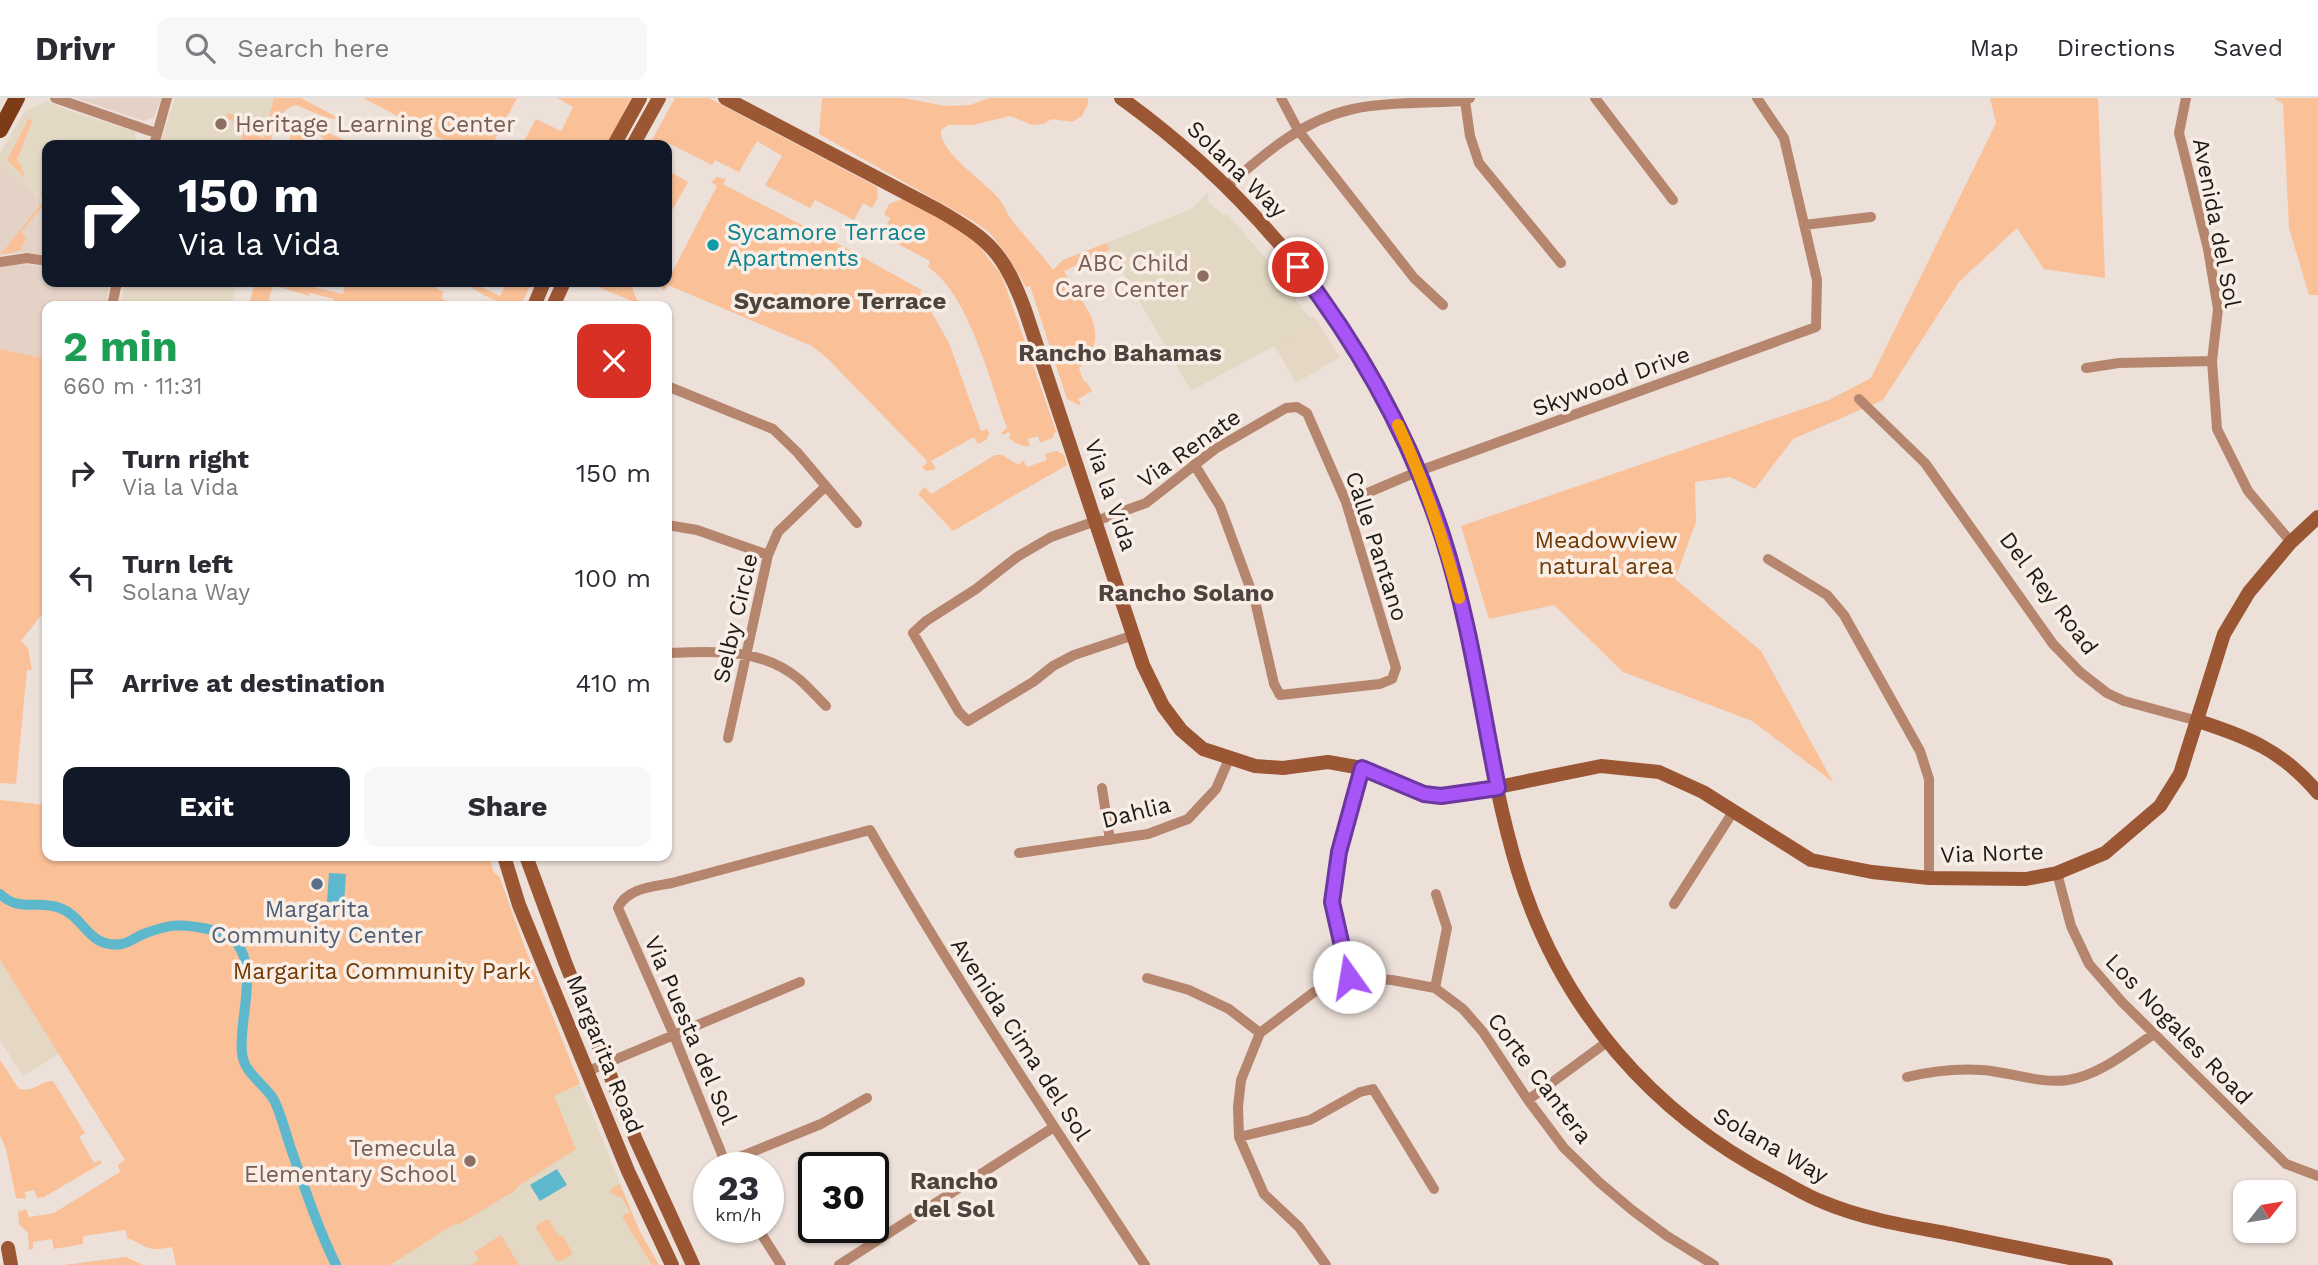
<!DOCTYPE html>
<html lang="en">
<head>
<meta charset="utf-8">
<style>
  :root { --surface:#fff; --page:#f7f7f7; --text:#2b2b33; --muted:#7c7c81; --line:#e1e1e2; --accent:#111827 }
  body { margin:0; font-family:"Work Sans",sans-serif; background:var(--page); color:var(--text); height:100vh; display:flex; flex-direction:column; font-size:26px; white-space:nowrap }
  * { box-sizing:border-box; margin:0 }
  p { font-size:23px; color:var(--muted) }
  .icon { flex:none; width:38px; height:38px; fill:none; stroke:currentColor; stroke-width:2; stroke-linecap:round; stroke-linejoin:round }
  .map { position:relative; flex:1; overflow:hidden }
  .sheet { position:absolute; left:42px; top:203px; width:630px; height:560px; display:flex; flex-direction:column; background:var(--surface); border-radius:14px; box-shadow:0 2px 5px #0004 }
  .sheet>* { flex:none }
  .hud { position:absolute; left:42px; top:42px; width:630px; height:147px; border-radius:14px; box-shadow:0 2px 5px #0004; background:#111827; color:#fff; overflow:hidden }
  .needle { width:46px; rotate:60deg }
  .buttons { position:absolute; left:2233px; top:1082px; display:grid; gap:14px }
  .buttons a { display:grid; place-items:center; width:63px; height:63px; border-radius:14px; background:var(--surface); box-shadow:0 2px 5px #0004; font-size:35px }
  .speed { position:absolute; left:693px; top:1054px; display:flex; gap:14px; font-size:35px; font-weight:700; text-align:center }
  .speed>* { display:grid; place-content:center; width:91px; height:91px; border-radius:50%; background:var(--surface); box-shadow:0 2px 5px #0004; line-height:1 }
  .speed small { font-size:18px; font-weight:400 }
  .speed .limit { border:4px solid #111; border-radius:10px; background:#fff; color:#111 }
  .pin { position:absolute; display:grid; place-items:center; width:60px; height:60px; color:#fff; margin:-30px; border:4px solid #fff; border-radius:50%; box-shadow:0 2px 7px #0007 }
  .me { position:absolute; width:77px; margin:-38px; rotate:347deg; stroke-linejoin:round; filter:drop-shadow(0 0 5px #0008) }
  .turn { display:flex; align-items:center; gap:24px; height:147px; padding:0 21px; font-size:32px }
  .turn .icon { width:91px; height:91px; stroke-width:2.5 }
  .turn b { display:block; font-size:49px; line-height:60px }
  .round { display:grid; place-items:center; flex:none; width:74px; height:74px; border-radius:14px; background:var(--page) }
  .headline { display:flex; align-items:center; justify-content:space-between; height:119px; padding:0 21px }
  h1 { font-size:42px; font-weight:700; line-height:52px; color:#1e9e55 }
  .button { display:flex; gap:14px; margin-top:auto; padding:14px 21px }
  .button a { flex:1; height:80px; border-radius:14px; background:var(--accent); color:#fff; font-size:28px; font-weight:700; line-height:80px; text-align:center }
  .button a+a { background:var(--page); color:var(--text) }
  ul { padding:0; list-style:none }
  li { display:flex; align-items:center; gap:21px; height:105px; padding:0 21px }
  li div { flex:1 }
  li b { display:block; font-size:26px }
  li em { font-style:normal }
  header { display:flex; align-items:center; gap:42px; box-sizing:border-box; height:98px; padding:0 35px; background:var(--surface); border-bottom:2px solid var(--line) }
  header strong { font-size:33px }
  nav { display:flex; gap:38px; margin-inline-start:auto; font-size:24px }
  .search { width:490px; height:63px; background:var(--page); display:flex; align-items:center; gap:18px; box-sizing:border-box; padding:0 24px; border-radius:14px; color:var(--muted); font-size:26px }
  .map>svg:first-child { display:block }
  .built { fill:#e5d2c6 }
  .industrial { fill:#e4d7c3 }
  .education { fill:#e3d8c3 }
  .green { fill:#fac098 }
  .water { fill:#5db8cd }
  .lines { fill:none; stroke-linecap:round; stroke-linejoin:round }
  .canal { stroke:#5db8cd; stroke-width:10 }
  .street { stroke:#b6856e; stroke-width:10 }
  .secondary { stroke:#9b5634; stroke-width:14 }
  .primary { stroke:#7d3b17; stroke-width:16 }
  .route-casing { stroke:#6d37a1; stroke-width:18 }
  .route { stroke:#a855f7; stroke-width:12 }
  .slow { stroke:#f59e0b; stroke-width:12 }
  .education-dot { fill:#8d6e63; stroke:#f9eee6; stroke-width:2.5 }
  .culture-dot { fill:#0f9aa8; stroke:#f9eee6; stroke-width:2.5 }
  .service-dot { fill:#5c6f8a; stroke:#f9eee6; stroke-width:2.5 }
  .labels { text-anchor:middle; stroke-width:7; stroke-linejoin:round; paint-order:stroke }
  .education-label { font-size:23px; fill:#785e54; stroke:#f9eee6; text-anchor:end }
  .street-label { font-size:23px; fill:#1e1a17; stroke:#f9eee6 }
  .culture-label { font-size:23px; fill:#0d838f; stroke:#f9eee6; text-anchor:start }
  .park-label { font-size:23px; fill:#713904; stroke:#f9eee6 }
  .service-label { font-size:23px; fill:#4e5e75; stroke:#f9eee6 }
  .neighbourhood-label { font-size:24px; font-weight:bold; fill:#4d443e; stroke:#f9eee6 }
</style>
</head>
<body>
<header>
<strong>Drivr</strong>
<div class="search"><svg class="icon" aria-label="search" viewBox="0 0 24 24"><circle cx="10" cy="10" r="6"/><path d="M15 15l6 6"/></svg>Search here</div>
<nav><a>Map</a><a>Directions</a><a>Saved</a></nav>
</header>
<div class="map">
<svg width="2318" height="1167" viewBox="0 0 2318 1167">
  <rect width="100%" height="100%" fill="#ece0d9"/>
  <path class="built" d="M75,0H161L154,19L144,23Z
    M0,66L42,103L47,100V157L23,154L0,157Z
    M17,165L47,169V184H105L109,191L106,208H47V261L0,251V169Z"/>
  <path class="industrial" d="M126,184H237L231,208H119Z
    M1318,224L1340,259L1296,285L1274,247Z
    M0,862L59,956L23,978L0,942Z"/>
  <path class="education" d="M175,0H281L270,47H160Z
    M45,2L67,12L136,34L134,38L140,47H47V100L42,103L0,66V55L25,13L43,5Z
    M1207,95L1209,105L1223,117H1228L1237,127L1297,197L1296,202L1308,218L1315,220L1318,224L1191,293L1106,145L1193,110Z
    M580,986L640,1134L659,1167H374L552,999Z"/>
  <path class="green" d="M274,0H301L344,23L325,19L296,7C276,14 274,28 270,47H240L243,35L236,32L233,24L227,19L228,15L252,24L249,36L264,40Z
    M363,0H517L492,47H453Z
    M557,0H631L607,47H522L536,21L561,33L573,9Z
    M675,0H709L877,89L878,99L872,110L863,105L854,122L815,102L810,110L765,87L782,58L757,43L739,74L715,62L712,67L668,45L666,47H649Z
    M822,0H903L946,8L970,7L989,0H1088V6L1082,18L1072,24L1052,21L1043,26L1032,27L1010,18L973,27H948L941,32C938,54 986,84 1000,102C1005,109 1008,118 1014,125C1027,141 1041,155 1053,172L1063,162L1106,145L1110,152L1064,173C1081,207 1116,233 1079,270L1083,282L1087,285L1092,293L1078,301L1081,306L1079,307L1067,301L1030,188L1026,189L1007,157L989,134L973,123L819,36Z
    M1990,0H2098L2105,180L2044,171L2017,130L1959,184L1883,302L1793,341L1755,391L1730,379L1695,384L1696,424L1675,481L1761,553L1833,684L1752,623L1623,574L1554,507L1489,521L1461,428L1829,302L1871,280L1996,25Z
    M2274,0H2318V197H2309L2289,130L2283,6Z
    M29,20L32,23L17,62L22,69L21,72L24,74L23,78L7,62Z
    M302,27L325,33L354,47H332L316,35L309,47H288L292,33Z
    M667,72L688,84L667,121Z
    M717,79L726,81L723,86L840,147L922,192L920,194L949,245L981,333L987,331L989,336L986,342L978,346L974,339L931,363L936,371L926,373L922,369L927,365L926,362L828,261L812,248L668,187L664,193L658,184H667L717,88L711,84Z
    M39,94L47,97V103L21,134L26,140L21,152L0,157L45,101Z
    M902,101L936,118L966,137L980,149L1002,178L1056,333L1052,340L1040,345L1038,338L1028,341L1030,348C1022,349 1014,345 1008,339L1011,337L1009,334L1003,337L1001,335L1007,330C990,284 969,196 928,169L930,163L881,137L890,120L884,116L889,106Z
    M255,184H310L309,187L313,189L343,196L346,185L343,184H425L444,194L441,200L454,208H332L334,201L310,195L309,198L273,187L267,208H249Z
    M462,184H471L500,198L507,184H532L521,207C501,210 478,193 462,184Z
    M586,184H632L633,193L639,206Z
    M0,251L47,261V510L21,543L28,550L32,572H27L16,686L0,685Z
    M1057,353L1064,357L1067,367L953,433L918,396L925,389L931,396L995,357H1002L1019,367L1023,362L1027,369L1047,362L1045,356Z
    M0,702L47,707V758H489L494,775L499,778L525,850L580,986L554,998L576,1051L518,1088L516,1092L458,1127L456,1125L390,1167H176L172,1149C145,1154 150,1149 127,1140L126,1132L83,1138V1146L54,1151L52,1141L33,1144V1151L29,1152L28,1135L19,1126L18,1114L26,1111L29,1119L54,1115L120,1074L118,1067L125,1062L0,862Z
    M0,962L19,991C34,995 41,982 53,983L85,1035L79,1039L94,1065L100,1062L102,1065L44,1099L37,1100L34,1092L25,1094L26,1101L16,1100L6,1051L0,1037Z
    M620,1086L640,1134L659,1167H652L623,1120V1117L630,1114L622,1100L610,1095L612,1090Z
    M545,1122H549L558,1137L563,1138L573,1156L561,1163L556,1162L536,1130L537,1127Z
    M501,1137L519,1167H470L479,1162L474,1154Z
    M126,1159L143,1167H64Z"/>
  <path class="water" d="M329,775L346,776L344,805L327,804Z
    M557,1071L567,1087L540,1103L530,1087Z"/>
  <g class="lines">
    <path class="canal" d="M0,796C20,815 38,801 60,810C85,819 88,851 122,846C128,845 135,840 141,837C169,826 179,825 208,831C216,833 227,835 233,841C261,869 238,920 242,955C244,976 264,985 274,1002C281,1016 285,1033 290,1048C304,1088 317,1128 336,1167"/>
    <path class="street" d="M55,0L156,35
      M1281,0L1298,32L1414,180L1443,207
      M1595,0L1673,102
      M2186,0L2179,35L2208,151L2218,211L2212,263L2217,331L2248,393L2291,444
      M1465,3L1470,38L1479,65L1561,165
      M154,47L167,0
      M1226,89C1264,56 1302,22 1353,11C1385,4 1430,5 1465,3L1470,0
      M1804,127L1871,119
      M0,164L27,160L47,163
      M112,208L117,184
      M2086,270L2119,265L2212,263
      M667,288L773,331L797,354L857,425
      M1859,301L1925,365L2053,546L2080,574L2107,595L2124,603L2198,623
      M1346,404L1419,373L1816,229L1817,182L1784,40L1757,0
      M667,427L697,432L768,457
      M1768,461L1827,497L1844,517L1920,653L1929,681V780
      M1134,537L1074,557L1053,568L1033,584L968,623L959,614L913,535L926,523L976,491L1017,459L1051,439L1146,405L1215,351L1286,310L1297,309L1307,315L1346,404L1396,570L1392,581L1380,586L1280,597L1274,586L1255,503L1220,408L1194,366
      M667,555C713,553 760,549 799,581C808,589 817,599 826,608
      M728,640L768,457L778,434L826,388
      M1102,690L1110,742
      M1019,755L1148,736L1188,721L1216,691L1229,661
      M2057,775L2071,828L2089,866L2122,904L2286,1066L2318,1078
      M1674,806L1733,714
      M1349,879L1332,804L1339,754L1362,670
      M1147,880L1189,892L1229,911L1260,935
      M1435,890L1447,830L1436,796
      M588,973L800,884
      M1907,979C1932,973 1956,970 1982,972C2010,974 2040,986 2068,982C2100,977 2128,953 2154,936
      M1528,1002L1607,944
      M1239,1039L1310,1022L1360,994L1373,991L1434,1091
      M725,1065L821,1026L867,1000
      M727,1069L673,935L618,810C627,790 652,789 672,785L870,732C955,881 1051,1024 1145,1167
      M757,1129L781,1167
      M839,1167L1054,1029
      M1326,1167L1299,1129L1264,1096L1239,1039L1238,1009L1241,982L1260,935L1314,894L1349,879L1392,882L1435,890L1463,911L1483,934L1528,1002L1564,1050L1599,1084L1632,1112L1667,1138L1714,1167"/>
    <path class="secondary" d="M725,0L938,112C990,142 1004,155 1025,212L1143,567L1163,608L1181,632L1203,651L1255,668L1283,670L1328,664L1362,670L1424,696L1441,698L1498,689L1601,668L1659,674L1703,694L1811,762L1872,774L1929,780L2026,781L2057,775L2105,755L2160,708L2180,676L2224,536L2249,494L2291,444L2318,419
      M1121,0C1271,108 1389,264 1444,441C1477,550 1485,665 1518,773C1560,910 1652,1016 1778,1081C1793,1089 1807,1098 1823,1104C1863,1121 1908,1128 1951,1136C2003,1147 2054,1157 2106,1167
      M614,47L640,0
      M633,47L659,0
      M534,208L544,184
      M553,208L564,184
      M2198,623C2248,639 2283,653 2318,695
      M504,758L519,807L628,1073L672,1167
      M526,758L565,864L636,1042L693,1167
      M8,1150L11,1167"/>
    <path class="primary" d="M0,32L17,0"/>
  </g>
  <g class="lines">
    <g class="route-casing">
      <path id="route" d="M1298,169C1361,251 1411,341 1443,440C1469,521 1481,606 1498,690L1441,698L1424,696L1362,670L1339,754L1332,804L1349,879"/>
    </g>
    <use href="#route" class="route"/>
    <path class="slow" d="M1398,327C1424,383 1443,440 1459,500"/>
  </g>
  <g class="education-dot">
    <circle cx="221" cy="26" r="7"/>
    <circle cx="1203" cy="178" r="7"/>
    <circle cx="470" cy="1063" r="7"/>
  </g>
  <circle class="culture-dot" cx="713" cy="147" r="7"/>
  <circle class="service-dot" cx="317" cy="786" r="7"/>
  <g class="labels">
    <g class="education-label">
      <text x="235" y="34" text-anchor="start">Heritage Learning Center</text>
      <text x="1189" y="173">ABC Child<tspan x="1189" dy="26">Care Center</tspan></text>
      <text x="456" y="1058">Temecula<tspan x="456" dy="26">Elementary School</tspan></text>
    </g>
    <g class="street-label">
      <text transform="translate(1237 71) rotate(44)" y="8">Solana Way</text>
      <text transform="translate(2217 125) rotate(79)" y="8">Avenida del Sol</text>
      <text transform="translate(1611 283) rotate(-20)" y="8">Skywood Drive</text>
      <text transform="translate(1189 350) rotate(-35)" y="8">Via Renate</text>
      <text transform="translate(1111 397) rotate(71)" y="8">Via la Vida</text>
      <text transform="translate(1377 448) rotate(72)" y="8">Calle Pantano</text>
      <text transform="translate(2049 495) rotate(53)" y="8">Del Rey Road</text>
      <text transform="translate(735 520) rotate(-77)" y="8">Selby Circle</text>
      <text transform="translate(1136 714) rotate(-14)" y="8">Dahlia</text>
      <text transform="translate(1992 755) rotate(-2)" y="8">Via Norte</text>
      <text transform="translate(2179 931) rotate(46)" y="8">Los Nogales Road</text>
      <text transform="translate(691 932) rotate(67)" y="8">Via Puesta del Sol</text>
      <text transform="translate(1021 941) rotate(57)" y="8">Avenida Cima del Sol</text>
      <text transform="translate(605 956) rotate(68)" y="8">Margarita Road</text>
      <text transform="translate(1540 980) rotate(53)" y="8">Corte Cantera</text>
      <text transform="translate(1771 1047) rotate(30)" y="8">Solana Way</text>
    </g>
    <g class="culture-label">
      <text x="727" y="142">Sycamore Terrace<tspan x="727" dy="26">Apartments</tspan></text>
    </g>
    <g class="park-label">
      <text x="1606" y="450">Meadowview<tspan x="1606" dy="26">natural area</tspan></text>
      <text x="382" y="881">Margarita Community Park</text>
    </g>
    <g class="service-label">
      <text x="317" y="819">Margarita<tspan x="317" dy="26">Community Center</tspan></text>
    </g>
    <g class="neighbourhood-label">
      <text x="840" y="211">Sycamore Terrace</text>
      <text x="1120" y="263">Rancho Bahamas</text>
      <text x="1186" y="503">Rancho Solano</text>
      <text x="954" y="1091">Rancho<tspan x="954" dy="28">del Sol</tspan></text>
    </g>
  </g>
</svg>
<div class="buttons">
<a><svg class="needle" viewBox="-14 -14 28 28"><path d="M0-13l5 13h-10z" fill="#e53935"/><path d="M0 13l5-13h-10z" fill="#7c7c81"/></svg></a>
</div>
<div class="speed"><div>23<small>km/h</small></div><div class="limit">30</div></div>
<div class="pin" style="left:1298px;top:169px;background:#d93025"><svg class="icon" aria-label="arrive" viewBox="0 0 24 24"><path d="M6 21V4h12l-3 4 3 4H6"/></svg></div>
<svg class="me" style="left:1349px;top:879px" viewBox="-20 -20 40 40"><circle r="19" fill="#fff"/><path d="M0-13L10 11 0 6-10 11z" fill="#a855f7"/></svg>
<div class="hud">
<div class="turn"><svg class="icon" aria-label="right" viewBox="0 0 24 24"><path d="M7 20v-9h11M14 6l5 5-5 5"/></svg><div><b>150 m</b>Via la Vida</div></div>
</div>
<section class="sheet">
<div class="headline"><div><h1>2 min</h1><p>660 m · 11:31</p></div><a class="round" style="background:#d93025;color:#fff"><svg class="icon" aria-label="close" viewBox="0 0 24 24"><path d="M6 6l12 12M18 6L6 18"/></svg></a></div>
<ul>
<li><svg class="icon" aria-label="right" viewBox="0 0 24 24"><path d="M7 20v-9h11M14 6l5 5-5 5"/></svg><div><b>Turn right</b><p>Via la Vida</p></div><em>150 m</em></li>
<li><svg class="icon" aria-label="left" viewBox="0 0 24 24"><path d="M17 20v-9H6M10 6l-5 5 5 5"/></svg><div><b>Turn left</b><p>Solana Way</p></div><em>100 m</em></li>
<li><svg class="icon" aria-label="arrive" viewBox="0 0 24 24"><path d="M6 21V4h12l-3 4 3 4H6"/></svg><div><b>Arrive at destination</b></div><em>410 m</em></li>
</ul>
<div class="button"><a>Exit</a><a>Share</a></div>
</section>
</div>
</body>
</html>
